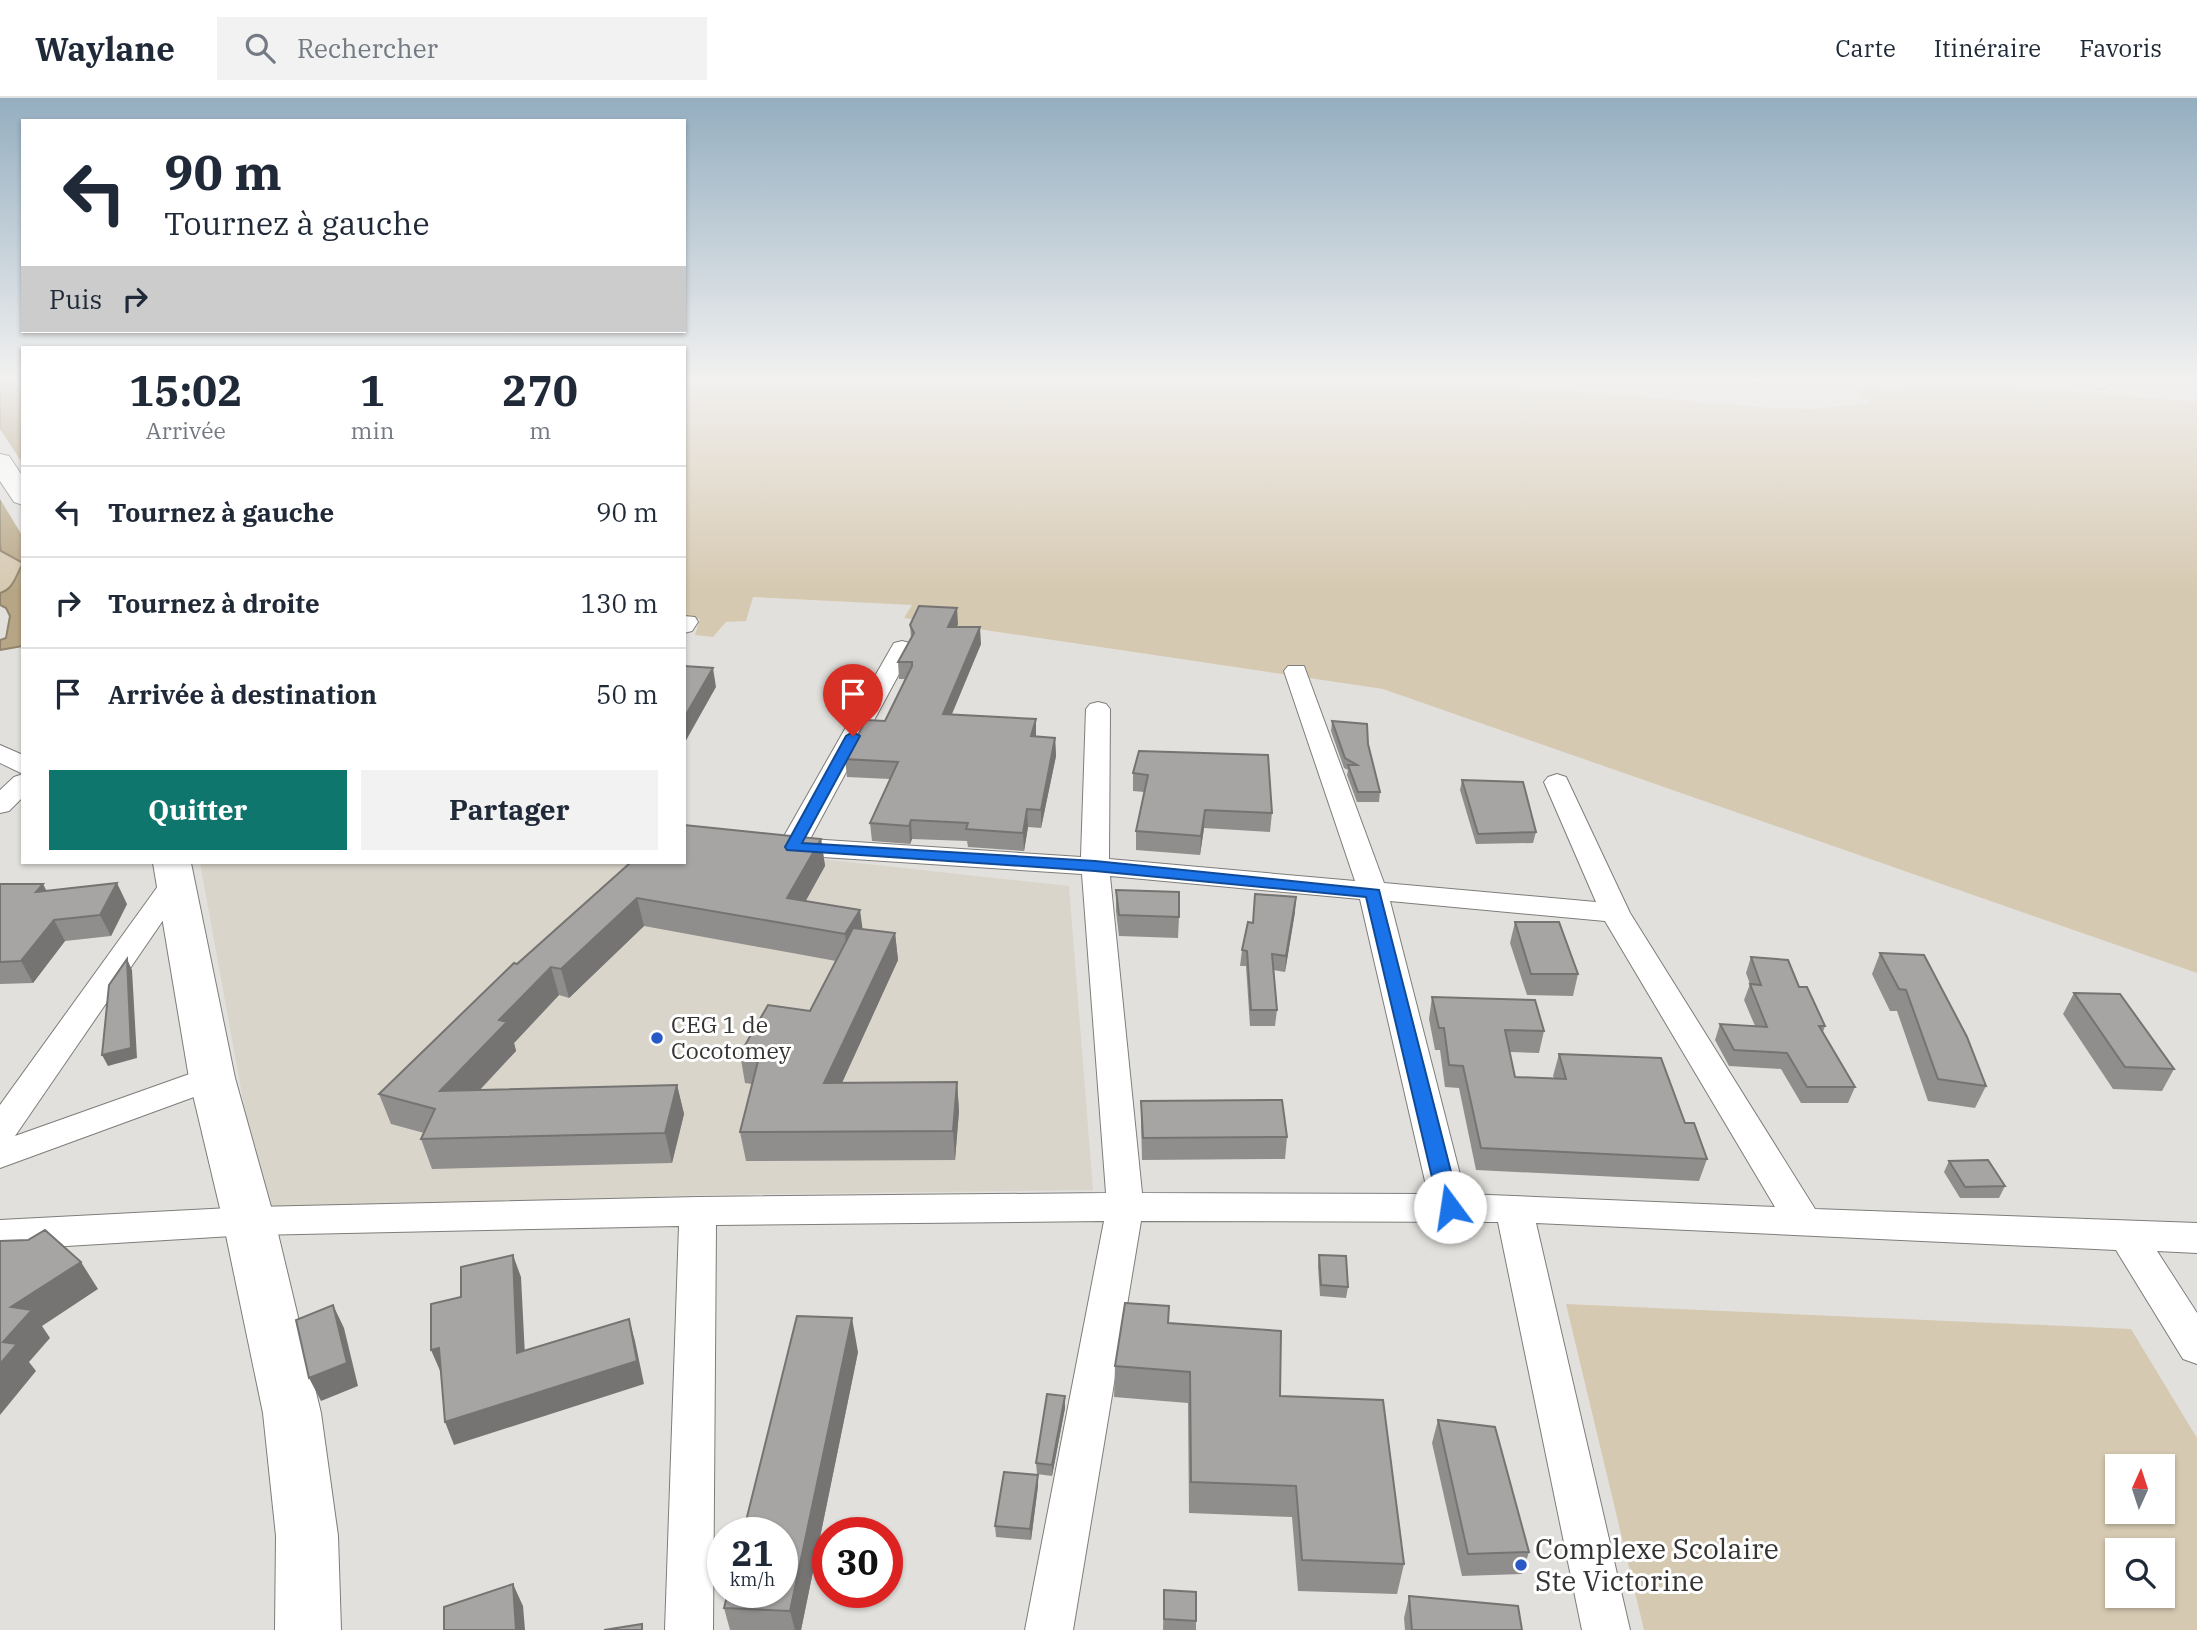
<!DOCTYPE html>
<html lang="fr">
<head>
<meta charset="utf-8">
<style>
  :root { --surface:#fff; --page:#f2f2f3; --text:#1f2937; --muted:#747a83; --line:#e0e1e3; --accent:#0f766e }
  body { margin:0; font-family:"IBM Plex Serif",serif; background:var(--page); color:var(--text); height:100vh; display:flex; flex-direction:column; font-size:26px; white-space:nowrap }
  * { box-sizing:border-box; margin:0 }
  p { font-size:23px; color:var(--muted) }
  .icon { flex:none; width:38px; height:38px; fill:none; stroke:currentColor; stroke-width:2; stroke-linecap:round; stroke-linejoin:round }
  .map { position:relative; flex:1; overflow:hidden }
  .side { position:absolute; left:21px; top:248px; width:665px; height:518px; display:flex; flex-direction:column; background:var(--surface); border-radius:0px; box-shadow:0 2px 5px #0004 }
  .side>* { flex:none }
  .guide { position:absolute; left:21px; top:21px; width:665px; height:214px; border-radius:0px; box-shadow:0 2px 5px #0004; background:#fff; color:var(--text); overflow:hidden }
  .needle { width:46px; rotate:3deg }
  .tools { position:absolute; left:2105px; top:1356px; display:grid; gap:14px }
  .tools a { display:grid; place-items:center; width:70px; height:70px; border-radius:0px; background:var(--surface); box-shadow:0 2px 5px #0004; font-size:35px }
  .speed { position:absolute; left:707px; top:1419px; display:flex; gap:14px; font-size:35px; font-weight:700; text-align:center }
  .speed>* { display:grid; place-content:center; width:91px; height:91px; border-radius:50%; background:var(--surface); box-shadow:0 2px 5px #0004; line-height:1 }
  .speed small { font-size:18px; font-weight:400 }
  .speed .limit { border:10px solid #d22; background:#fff; color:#111 }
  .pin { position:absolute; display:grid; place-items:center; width:60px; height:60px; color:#fff; margin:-72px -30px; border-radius:50% 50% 50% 0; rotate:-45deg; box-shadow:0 0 7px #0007 }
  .pin .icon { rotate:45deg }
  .me { position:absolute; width:77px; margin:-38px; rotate:346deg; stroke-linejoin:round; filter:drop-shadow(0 0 5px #0008) }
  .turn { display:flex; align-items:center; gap:24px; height:147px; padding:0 28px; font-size:32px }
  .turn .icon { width:91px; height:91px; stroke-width:2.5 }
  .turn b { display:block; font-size:49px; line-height:60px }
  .then { display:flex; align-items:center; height:66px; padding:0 28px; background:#0003; gap:14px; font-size:26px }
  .eta { display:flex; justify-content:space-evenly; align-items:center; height:119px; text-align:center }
  .eta b { font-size:42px; font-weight:700; line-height:49px }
  .primary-button { display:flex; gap:14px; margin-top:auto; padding:14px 28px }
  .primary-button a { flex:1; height:80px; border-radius:0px; background:var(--accent); color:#fff; font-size:28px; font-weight:700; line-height:80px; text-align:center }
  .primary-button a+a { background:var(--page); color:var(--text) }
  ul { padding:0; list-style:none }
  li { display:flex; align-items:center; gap:21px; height:91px; padding:0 28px; border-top:2px solid var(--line) }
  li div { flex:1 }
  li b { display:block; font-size:26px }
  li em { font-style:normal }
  header { display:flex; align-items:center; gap:42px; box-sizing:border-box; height:98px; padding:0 35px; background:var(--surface); border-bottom:2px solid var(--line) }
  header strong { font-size:33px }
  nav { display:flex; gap:38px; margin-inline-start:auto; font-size:24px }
  .search { width:490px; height:63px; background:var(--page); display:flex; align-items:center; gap:18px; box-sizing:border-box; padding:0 24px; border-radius:0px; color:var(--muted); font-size:26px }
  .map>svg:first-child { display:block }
  .built { fill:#dad5cb }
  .green { fill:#d6c9b1; fill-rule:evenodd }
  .water { fill:#b7a685; stroke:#90846c; stroke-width:2 }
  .pier { fill:#e2e0dd }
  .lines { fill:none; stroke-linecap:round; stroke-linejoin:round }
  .minor-casing { stroke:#7e7d7b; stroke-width:2 }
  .secondary-casing { stroke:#7e7d7b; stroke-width:2 }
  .minor { fill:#fff; fill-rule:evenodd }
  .secondary { fill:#fff; fill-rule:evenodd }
  .wall { fill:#908e8c }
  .shaded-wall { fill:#757472 }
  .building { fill:#a7a5a3; stroke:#757472; stroke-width:2 }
  .route { fill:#1a73e8; stroke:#114b97; stroke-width:2 }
  .poi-dot { fill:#2959c7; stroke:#fff; stroke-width:2.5 }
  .labels { text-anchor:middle; stroke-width:6; stroke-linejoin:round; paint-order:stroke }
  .poi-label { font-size:23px; fill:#353433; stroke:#fff; text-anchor:start }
  .near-poi-label { font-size:28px; fill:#353433; stroke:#fff; text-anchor:start }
</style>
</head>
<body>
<header>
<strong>Waylane</strong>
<div class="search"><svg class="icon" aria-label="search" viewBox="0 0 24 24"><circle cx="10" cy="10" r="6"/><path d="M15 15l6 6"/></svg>Rechercher</div>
<nav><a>Carte</a><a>Itinéraire</a><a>Favoris</a></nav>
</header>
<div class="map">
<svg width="2197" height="1532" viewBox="0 0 2197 1532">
  <rect width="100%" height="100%" fill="#e2e0dd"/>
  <path class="built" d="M684,746L1069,788L1093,1092L705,1097L263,1113L200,765H684Z"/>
  <path class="green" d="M684,279H1409L1772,310L1816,311L1870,305L1856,293L1865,287L1901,291L1911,286L1887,279H1938L2009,285L2017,289L2197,304V875L1383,591L904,520L912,507L753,499L746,523L726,524L713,539L695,537L700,521H684Z
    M0,447L2,453L23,465C17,476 14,491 0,495Z
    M1566,1206L2131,1231L2197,1340V1532H1644ZM2163,1368V1414H2118V1368ZM2163,1452V1498H2118V1452Z"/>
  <path class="water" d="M0,279H23V465L1,453L0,447Z
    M23,465V548L0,552V542L6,540L10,518L6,510L0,507V495C14,491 16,477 23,465Z"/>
  <path class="pier" d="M0,331L23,366V439L0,401Z"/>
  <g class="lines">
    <g class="minor-casing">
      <path id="minor" d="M1741,279H1797L1799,282C1789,290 1751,287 1741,279Z
        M2088,279H2104L2110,286L2102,291L2096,289Z
        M684,518L695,519L698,524L692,533L684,535Z
        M902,543L910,545L913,550L810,741L1081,759L1086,611L1090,606L1098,604L1106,606L1110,611L1109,761L1355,783L1284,573L1288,568H1304L1384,785L1596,804L1544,684L1548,679L1557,676L1566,679L1630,815L1815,1111L2197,1125V1155L2157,1153L2197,1215V1266L2183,1261L2116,1152L1536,1125L1630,1532H1582L1498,1124L1141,1123L1073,1532H1025L1104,1123L716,1127L713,1532H665L679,1128L249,1137L0,1152V1122L249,1109L698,1099L1106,1095L1082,776L792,757L774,754L770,748L774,742L783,740L891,550L894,545ZM1110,778L1360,801L1428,1096L1142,1095ZM1390,803L1605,823L1775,1109L1465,1096Z
        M0,647L23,657V676L0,665Z
        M23,676V699L9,713L0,715V692L14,679Z
        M176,774L186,777L190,783L15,1038L212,968L224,972L229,980L224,988L0,1070V1007L166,777Z"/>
    </g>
    <g class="secondary-casing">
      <path id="secondary" d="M0,356L9,358L23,379V407L14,404L0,383Z
        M153,765H191L235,980L275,1123L321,1315L338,1438L341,1532H275L276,1438L263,1315L223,1123L189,980Z"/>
    </g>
    <use href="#minor" class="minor"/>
    <use href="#secondary" class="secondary"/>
  </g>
  <path class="wall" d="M958,526L956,529L981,546L951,617L1036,639L1055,640L1056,658L1041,730L1028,729L1024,753L968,749L967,743L912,741L910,746L872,743L870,725L890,681L847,679L845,661L885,623L905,581H899L898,564L911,540L910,527Z
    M1332,623L1368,646L1380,694L1379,704H1357L1347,677L1348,672L1344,670L1331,633Z
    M1139,653L1272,715L1270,734L1204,730L1200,757L1136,752V733L1144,694L1133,693V675Z
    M1462,682L1536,734L1533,745L1476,746L1460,692Z
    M821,741L825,768L805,803L862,831L895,835L898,862L842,985L957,984L959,1013L955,1062L746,1063L740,1034L752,986L745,985L740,956L810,913L836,863L644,828L569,900L559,897L514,945L516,953L480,992L677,987L684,1016L672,1065L432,1071L421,1041L424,1035L391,1026L379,996L517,866L629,766V765H684Z
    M0,786L47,793L127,806L111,838L65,843L33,885L0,886Z
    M1116,792L1179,819L1178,840L1119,838L1116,813Z
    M1295,814L1285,874L1273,872L1277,912L1275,928H1250L1246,868H1240L1242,852L1252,824Z
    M1515,824L1578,876L1573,898L1527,897L1510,845Z
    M1880,855L1986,988L1975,1010L1928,1003L1897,913H1890L1872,876Z
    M1751,859L1799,889L1825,928L1823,934L1855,989L1848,1005H1801L1781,971L1729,968L1715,942L1720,926L1755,928L1744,902L1750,886L1746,875Z
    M2074,895L2174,971L2162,993L2113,991L2063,916Z
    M1432,899L1544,933L1539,955L1510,954L1515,979L1554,980L1553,978L1559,956L1685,1025L1707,1061L1699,1083L1476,1072L1459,990L1445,989L1440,952H1435L1429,921Z
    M1141,1003L1287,1039L1285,1061L1142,1062L1141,1025Z
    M1949,1063L2005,1088L1999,1100H1960L1944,1074Z
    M1319,1157L1348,1189L1346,1200L1320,1198L1318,1168Z
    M1169,1208L1168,1225L1280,1298L1404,1466L1397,1496L1298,1493L1292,1419L1189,1415L1188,1305L1114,1299L1115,1268Z
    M858,1254L801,1532H730L724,1510Z
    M1065,1298V1310L1052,1378L1037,1376L1036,1365Z
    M1438,1322L1529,1454L1522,1476L1462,1478L1432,1345Z
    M1038,1388L1031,1442L996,1439L995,1428Z
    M1164,1492L1196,1523V1532H1163Z
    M1409,1498L1522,1532H1405L1404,1520Z"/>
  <path class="shaded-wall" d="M957,510L958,526L950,545L948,529Z
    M980,529L981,546L945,633L943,616Z
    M713,570L716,589L684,646V620Z
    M1036,621V638L1031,656V638Z
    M1055,640L1056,658L1041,730V712Z
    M1027,711L1028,729L1024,753L1023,735Z
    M1205,712L1204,730L1200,757L1201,738Z
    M911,722L912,741L910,746L909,728Z
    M821,741L825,768L792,828L787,800Z
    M117,785L127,806L111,838L100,817Z
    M43,786L54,807L36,794Z
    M1296,799L1295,814L1285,874L1286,858Z
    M637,800L644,828L569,900L561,871Z
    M860,812L864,841L848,865L845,836Z
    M54,822L65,843L33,885L21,863Z
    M895,835L898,862L829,1013L824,985Z
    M127,861L132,872L137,960L108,968L102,957Z
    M551,869L559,897L514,945L516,953L450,1023L440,993L499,922Z
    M957,984L959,1013L955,1062L953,1033Z
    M677,987L684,1016L672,1065L665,1035Z
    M513,1157L521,1179L526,1278L517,1255Z
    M81,1164L98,1191L42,1228L50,1240L29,1264L36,1273L0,1317V1266L11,1209Z
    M333,1207L344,1230L358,1288L321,1303L309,1280Z
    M852,1220L858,1254L801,1532H795L790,1513Z
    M629,1221L635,1243L644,1286L454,1347L445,1324Z
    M439,1250L441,1275L431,1252Z
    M1065,1298V1310L1052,1378V1367Z
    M1038,1377V1388L1031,1442L1030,1431Z
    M513,1486L523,1508L525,1532H516Z"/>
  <path class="building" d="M919,508L957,510L948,529H980L943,616L1036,621L1031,638L1055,640L1041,712L1027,711L1023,735L966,731L968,725L911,722L909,728L870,725L898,664L845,661L866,622L885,623L912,568V564H898L914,535L910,527Z
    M684,568L713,570L684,620Z
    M1332,623L1367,626L1368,646L1380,694H1358L1348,667H1357L1345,660Z
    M1139,653L1268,657L1272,715L1205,712L1201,738L1136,733L1148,677L1133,675Z
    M1462,682L1523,684L1536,734L1478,736Z
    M684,727L821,741L787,800L860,812L845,836L637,800L561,871L551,869L499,922L507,924L440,993L677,987L665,1035L421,1041L435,1011L379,996L514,865L517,866L630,765H684Z
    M117,785L100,817L54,822L21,863L0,864V786H43L36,794Z
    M1116,792L1179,794V819L1119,817Z
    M1255,796L1296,799L1286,858L1272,856L1277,912H1251L1247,853L1242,852L1248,824L1253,825Z
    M1515,824H1559L1578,876H1531Z
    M853,830L895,835L824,985L957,984L953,1033L740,1034L759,959L740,956L768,907L810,913Z
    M1880,855L1924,857L1967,939L1986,988L1938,981L1906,892L1899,891Z
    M1751,859L1788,862L1799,889H1807L1825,928H1819L1855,989H1807L1787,955L1734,952L1720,926L1767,929L1750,886L1761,887Z
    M127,861L131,950L102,957L109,887Z
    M2074,895L2120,896L2174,971L2125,969Z
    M1432,899L1535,902L1544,933L1505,932L1515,979L1566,981L1559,956L1661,960L1685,1025H1694L1707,1061L1481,1050L1463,968L1449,967L1444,930H1439Z
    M1282,1002L1287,1039L1143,1040L1141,1003Z
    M1988,1062L2005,1088L1965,1089L1949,1063Z
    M45,1132L81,1164L11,1209L32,1212L3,1244L17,1246L0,1266V1143L28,1142Z
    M513,1157L517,1255L629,1221L637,1263L445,1324L439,1250L431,1252V1206L461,1199V1169Z
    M1319,1157L1346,1158L1348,1189L1321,1187Z
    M1125,1205L1169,1208L1168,1225L1281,1233L1280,1298L1383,1302L1404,1466L1302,1462L1296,1388L1191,1384L1190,1274L1115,1268Z
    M333,1207L347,1265L309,1280L296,1222Z
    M797,1218L852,1220L790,1513L724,1510L728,1494H782V1435H743Z
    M1047,1296L1065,1298L1052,1367L1036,1365Z
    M1438,1322L1495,1329L1529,1454L1468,1456Z
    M1004,1374L1038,1377L1030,1431L995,1428Z
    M513,1486L516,1532H444V1509Z
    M1164,1492L1196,1494V1523L1164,1521Z
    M1409,1498L1518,1508L1522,1532H1412Z
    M642,1526V1532H604Z"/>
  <linearGradient id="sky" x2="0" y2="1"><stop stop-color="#94aec0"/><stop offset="0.57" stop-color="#f2f1f0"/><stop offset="1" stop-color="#f2f1f0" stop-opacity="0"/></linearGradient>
  <rect width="2197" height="493" fill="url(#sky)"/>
  <path class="route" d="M853,634L860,638L802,745L1095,763L1379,792L1460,1109L1457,1115L1450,1117L1442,1115L1439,1109L1366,799L1095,773L787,752L785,749L846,638Z"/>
  <g class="poi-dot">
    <circle cx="657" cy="940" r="7"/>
    <circle cx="1521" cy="1467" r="7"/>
  </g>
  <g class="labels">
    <g class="poi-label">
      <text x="671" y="935">CEG 1 de<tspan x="671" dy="26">Cocotomey</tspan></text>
    </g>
    <g class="near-poi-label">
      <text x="1535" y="1461">Complexe Scolaire<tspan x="1535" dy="32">Ste Victorine</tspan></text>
    </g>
  </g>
</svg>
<div class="tools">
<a><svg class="needle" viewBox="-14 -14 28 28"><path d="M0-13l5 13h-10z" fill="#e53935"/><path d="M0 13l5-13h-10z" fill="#747a83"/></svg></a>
<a><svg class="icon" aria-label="search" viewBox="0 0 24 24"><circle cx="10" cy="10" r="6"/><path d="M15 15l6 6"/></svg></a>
</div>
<div class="speed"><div>21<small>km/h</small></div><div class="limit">30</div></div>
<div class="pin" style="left:853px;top:638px;background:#d93025"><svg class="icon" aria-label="arrive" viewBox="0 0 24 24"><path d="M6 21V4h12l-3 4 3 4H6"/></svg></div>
<svg class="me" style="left:1450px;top:1109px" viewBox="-20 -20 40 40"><circle r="19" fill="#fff"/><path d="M0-13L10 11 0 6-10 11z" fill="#1a73e8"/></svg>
<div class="guide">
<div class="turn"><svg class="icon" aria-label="left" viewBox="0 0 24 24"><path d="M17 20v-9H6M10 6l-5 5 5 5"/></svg><div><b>90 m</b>Tournez à gauche</div></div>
<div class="then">Puis<svg class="icon" aria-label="right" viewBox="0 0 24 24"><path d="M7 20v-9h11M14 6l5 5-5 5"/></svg></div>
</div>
<section class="side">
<div class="eta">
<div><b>15:02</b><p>Arrivée</p></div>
<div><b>1</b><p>min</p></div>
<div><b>270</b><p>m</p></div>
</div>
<ul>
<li><svg class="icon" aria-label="left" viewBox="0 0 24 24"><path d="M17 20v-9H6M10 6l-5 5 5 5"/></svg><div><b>Tournez à gauche</b></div><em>90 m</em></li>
<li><svg class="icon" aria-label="right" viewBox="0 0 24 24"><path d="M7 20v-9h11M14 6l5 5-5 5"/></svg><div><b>Tournez à droite</b></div><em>130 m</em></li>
<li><svg class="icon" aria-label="arrive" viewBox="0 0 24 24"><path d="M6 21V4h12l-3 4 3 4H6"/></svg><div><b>Arrivée à destination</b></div><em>50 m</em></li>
</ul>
<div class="primary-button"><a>Quitter</a><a>Partager</a></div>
</section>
</div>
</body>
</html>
